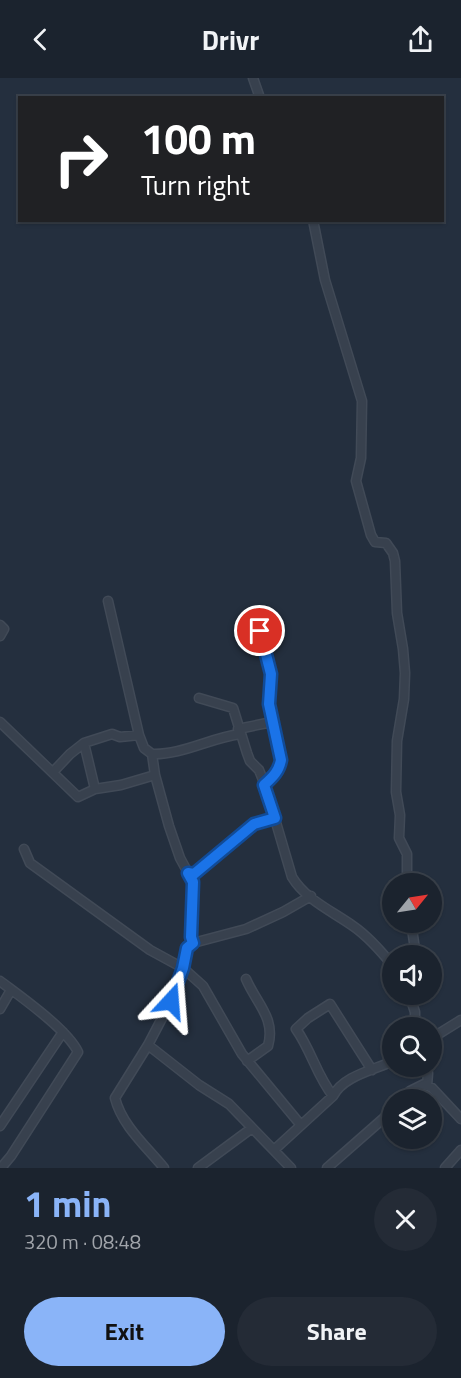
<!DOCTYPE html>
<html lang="en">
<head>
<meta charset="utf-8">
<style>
  :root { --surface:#1b232e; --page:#242b36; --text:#f1f3f6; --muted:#a0a4aa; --line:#39404a; --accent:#8ab4f8 }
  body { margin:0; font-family:"Titillium Web",sans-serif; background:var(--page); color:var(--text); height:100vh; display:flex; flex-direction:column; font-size:22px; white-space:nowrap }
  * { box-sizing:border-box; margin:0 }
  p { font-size:20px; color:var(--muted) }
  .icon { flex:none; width:33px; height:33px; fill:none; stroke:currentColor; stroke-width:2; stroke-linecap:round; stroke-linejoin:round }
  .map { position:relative; height:1090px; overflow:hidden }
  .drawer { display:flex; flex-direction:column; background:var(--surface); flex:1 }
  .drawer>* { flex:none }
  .top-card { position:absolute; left:18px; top:18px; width:426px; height:126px; border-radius:0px; box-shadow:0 2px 4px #0004,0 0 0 2px var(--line); background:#202124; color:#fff; overflow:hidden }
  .needle { width:39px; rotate:60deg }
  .buttons { position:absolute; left:382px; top:795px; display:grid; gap:12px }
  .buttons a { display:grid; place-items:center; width:60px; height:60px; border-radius:50%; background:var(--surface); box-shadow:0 2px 4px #0004,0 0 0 2px var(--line); font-size:30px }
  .pin { position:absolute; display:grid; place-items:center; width:51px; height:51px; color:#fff; margin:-26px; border:3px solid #fff; border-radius:50%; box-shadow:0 2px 6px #0007 }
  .me { position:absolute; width:66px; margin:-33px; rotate:19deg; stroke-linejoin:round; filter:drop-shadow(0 0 4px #0008) }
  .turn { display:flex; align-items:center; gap:21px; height:126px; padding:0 24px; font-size:27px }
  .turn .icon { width:78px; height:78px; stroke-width:2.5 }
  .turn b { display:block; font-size:42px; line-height:51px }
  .round { display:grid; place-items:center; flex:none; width:63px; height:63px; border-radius:32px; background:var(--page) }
  .summary { display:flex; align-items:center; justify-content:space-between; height:102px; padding:0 24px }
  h1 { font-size:36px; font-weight:700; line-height:45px; color:var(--accent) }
  .primary-button { display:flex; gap:12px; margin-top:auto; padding:12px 24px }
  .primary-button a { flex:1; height:69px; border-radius:36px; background:var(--accent); color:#111; font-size:24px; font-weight:700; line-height:69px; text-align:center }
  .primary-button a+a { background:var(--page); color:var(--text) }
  header { display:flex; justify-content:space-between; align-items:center; height:78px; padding:0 24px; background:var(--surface); font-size:27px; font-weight:700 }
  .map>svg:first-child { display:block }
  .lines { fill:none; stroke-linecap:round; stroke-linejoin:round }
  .street-casing { stroke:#414a57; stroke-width:11 }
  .street { stroke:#38414e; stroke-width:8 }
  .route-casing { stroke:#114b97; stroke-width:15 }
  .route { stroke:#1a73e8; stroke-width:10 }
</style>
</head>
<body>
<header><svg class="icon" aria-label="back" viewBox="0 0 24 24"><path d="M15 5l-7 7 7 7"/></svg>Drivr<svg class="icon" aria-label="share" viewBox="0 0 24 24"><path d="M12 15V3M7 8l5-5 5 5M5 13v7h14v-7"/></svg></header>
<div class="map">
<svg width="461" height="1090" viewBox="0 0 461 1090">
  <rect width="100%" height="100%" fill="#242f3e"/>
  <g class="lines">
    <g class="street-casing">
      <path id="street" d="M253,0L260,20
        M313,142L325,202L362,323L361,380L356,403L371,457L375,464L386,465L393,475L395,483L397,535L403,571L405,595L404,621L397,663L396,714L400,737L399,760L407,776V806
        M0,547L4,551L0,558
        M260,553L271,596L269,626L281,682C279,693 273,699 265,707L292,799C306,822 332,833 353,848C369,859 381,873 393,888
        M199,620L233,630L247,675L250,683L259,692L265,707
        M0,644L78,719L95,711L84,665L112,656L120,659L139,657L108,523
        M238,651L272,644
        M139,657L144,670L152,676L155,697L169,748L180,780L193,804L191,859L193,865
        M152,676C182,677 210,660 240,656
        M53,694L70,676L84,665
        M95,711L121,707L155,697
        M24,771L30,785L150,872L183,890L203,908L242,976L300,1046
        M188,795L194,796L254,746L275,740
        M411,844L416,878
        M246,901C256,925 276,940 268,968L247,983
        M0,903C21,919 67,951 78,974L11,1078L1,1090
        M409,916L415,934V950
        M0,931L11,912
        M432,960L461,942
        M148,967L199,1007L229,1026L291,1090
        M425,988L428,995L427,1008
        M333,1018C317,998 311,972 296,951L308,940L330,926L372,992
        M403,1022L410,1013L424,1006L432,1010L461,1041
        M0,1048L63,954
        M274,1072L333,1018C343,998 374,992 393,983
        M164,1090C147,1069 122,1048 115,1020L148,967L171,923L183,890L187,870L193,865L246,851L283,834L311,818
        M198,1090L252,1050
        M327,1090L393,1032
        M445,1090L461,1072"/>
    </g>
    <use href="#street" class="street"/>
  </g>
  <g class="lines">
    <g class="route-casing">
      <path id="route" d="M171,923L183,890L187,870L193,865L191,859L193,804L188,795L194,796L254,746L275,740L264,707C273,699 279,693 281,682L269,626L271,596L260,553"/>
    </g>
    <use href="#route" class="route"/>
  </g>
</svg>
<div class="buttons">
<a><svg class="needle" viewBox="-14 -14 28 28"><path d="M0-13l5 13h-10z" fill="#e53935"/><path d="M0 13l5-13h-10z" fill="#a0a4aa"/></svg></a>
<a><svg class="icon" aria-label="sound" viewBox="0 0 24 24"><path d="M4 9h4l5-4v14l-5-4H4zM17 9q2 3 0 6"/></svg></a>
<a><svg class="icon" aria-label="search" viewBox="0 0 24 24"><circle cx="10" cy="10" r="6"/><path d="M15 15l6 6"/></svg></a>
<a><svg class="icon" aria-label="layers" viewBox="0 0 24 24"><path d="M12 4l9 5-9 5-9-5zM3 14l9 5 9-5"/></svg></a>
</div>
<div class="pin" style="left:260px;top:553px;background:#d93025"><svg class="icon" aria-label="arrive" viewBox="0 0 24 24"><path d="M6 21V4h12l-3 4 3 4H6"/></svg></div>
<svg class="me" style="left:171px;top:923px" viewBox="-20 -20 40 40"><path d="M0-17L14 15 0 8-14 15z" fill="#1a73e8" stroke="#fff" stroke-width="4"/></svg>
<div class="top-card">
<div class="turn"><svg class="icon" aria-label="right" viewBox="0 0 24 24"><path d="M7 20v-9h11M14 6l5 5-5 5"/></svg><div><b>100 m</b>Turn right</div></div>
</div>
</div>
<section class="drawer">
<div class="summary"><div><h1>1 min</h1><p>320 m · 08:48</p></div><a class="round"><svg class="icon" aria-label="close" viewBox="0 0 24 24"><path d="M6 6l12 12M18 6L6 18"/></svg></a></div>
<div class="primary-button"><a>Exit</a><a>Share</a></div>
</section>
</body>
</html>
